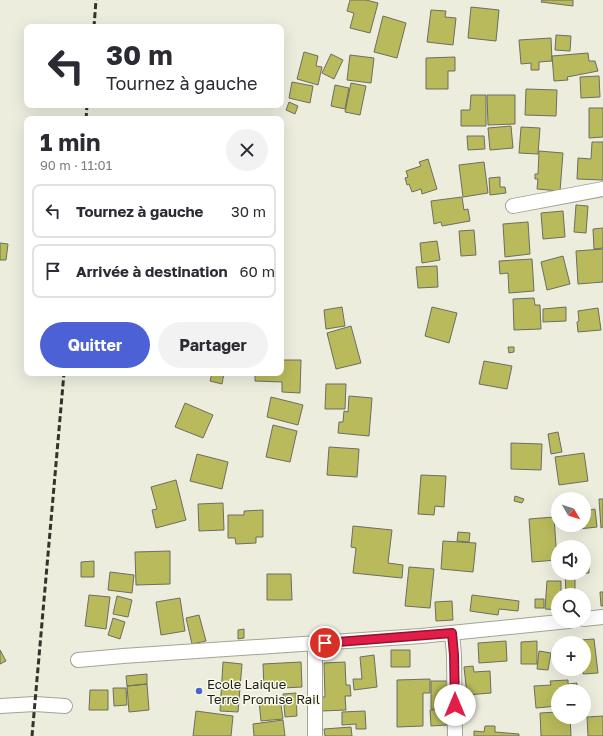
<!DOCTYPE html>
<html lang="fr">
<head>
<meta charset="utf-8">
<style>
  :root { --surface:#fff; --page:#f2f2f3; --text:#2b2b33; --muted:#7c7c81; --line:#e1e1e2; --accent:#4d61d6 }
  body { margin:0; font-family:"Golos Text",sans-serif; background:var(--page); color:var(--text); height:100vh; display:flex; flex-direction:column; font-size:15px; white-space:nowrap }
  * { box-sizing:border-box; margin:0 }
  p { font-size:13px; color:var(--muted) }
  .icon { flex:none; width:22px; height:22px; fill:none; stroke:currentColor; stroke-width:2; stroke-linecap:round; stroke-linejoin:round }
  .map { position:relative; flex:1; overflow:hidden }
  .panel { position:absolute; left:24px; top:116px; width:260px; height:260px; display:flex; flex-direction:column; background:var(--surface); border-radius:8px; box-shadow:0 4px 16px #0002 }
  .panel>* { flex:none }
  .hud { position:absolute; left:24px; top:24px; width:260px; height:84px; border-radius:8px; box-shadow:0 4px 16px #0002; background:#fff; color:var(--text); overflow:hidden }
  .needle { width:26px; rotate:129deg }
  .buttons { position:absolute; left:551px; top:492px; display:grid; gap:8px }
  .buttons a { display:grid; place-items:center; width:40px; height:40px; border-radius:50%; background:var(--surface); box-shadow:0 4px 16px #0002; font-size:20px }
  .pin { position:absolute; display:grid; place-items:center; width:34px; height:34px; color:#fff; margin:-17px; border:2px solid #fff; border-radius:50%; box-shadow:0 1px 4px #0007 }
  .me { position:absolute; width:44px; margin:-22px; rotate:0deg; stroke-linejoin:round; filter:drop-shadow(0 0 3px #0008) }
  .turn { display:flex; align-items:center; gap:14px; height:84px; padding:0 16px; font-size:18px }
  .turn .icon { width:52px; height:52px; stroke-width:2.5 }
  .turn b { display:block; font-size:28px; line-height:34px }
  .round { display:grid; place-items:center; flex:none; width:42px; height:42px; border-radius:21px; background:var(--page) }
  .summary { display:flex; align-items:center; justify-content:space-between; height:68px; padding:0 16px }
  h1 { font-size:24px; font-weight:700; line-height:30px }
  .button { display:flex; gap:8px; margin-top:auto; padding:8px 16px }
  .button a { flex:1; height:46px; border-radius:24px; background:var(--accent); color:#fff; font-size:16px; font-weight:700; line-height:46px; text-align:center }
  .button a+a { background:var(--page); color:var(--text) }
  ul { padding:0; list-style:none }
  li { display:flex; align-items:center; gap:12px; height:54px; margin:0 8px 6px; padding:0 8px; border:2px solid var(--line); border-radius:8px }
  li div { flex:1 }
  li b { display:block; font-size:15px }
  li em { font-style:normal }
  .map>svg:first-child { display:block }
  .building { fill:#b8ba5b; stroke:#6d6e60 }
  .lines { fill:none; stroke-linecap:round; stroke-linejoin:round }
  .minor-casing { stroke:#a3a495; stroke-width:16 }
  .minor { stroke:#fff; stroke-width:14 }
  .rail { stroke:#33332c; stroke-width:3; stroke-dasharray:6 3; stroke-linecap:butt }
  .route-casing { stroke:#92132f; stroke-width:10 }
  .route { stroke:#e11d48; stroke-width:7 }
  .poi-dot { fill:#4d61d6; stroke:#fafbea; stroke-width:1.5 }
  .labels { text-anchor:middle; stroke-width:3; stroke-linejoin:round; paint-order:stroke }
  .poi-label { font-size:13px; fill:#1e1e18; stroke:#fafbea; text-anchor:start }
</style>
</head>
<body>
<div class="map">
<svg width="603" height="736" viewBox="0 0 603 736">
  <rect width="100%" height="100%" fill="#eceddd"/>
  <path class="building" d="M350,0H366L378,3L370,33L350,28L354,13L347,11Z
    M542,0H573V6L541,2Z
    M471,7L499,10L496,41L468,38Z
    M431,10L446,11L445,17L456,18L453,45L427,42Z
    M383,16L406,23L397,58L374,52Z
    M556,35L571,36L570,51L555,50Z
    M551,38L552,61L539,62V70H531V63L521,64L519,40Z
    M304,52L318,56L316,66L322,67L318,85L297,79Z
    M588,53L589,61H595L598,71L567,77L568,80L554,81L552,56Z
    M331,54L343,60L334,79L322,73Z
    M350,55L374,58L371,83L347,80Z
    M455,57V71H448V89H426V58Z
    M599,76L600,97L581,98L580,77Z
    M292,82L313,86L310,103L289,98Z
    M351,83L366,86L360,115L345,112Z
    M335,85L349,88L345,109L331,106Z
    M526,89L557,90L556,116L525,115Z
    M471,95H486V126H461V110H470Z
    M487,95H515V124L488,125Z
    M289,102L298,106L295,114L286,110Z
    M589,108H603V137L589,138Z
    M511,126L513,148L490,150L488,128Z
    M521,127L540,128L538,154L519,153Z
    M467,136H484L485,149L468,150Z
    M592,142H603V180L577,179L578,158L591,159Z
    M539,151L563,153L560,191L537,189L538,179H535V174H538Z
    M428,159L437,189L422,194L421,189L412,192L409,184L407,185L405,178L408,177L406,171L421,166L419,162Z
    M484,162L488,193L463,197L459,165Z
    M500,177V187H505L506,193L490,195L489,178Z
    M462,197L464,210L468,209L470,221L442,226L441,222L434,224L431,201Z
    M576,205L588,206L586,233L574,232Z
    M563,211L565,237L543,239L541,213Z
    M528,222L530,254L505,257L503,224Z
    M603,228V248L594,249L593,229Z
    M474,230L476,255L461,256L459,231Z
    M437,241L440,260L422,263L420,243Z
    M0,243L8,244L6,260H0Z
    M603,249V282L578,284L576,251Z
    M563,256L570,284L547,290L541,262Z
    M532,259L534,291L509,293L508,273L500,274L499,261Z
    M437,266L438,287L418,288L416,267Z
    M534,298L535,305H540L541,329L514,330L513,299Z
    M342,307L345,326L326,329L324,310Z
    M432,307L457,313L449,343L425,336Z
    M566,307V321L543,322V309Z
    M598,308L601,330L578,332L577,322L579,321L578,311Z
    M351,326L361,363L336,369L327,333Z
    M508,347H514V352L509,353Z
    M281,360H301L300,393L282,392V382L255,381V373H281Z
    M484,361L512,366L507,389L479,384Z
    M212,373H224L222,384L210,381Z
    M326,384H346L345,409H325Z
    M349,396L372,398L369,436L338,433L339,422H343L344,411L348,412Z
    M271,397L303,405L298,425L267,417Z
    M185,403L213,415L203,438L175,427Z
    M273,425L297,431L290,462L266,457Z
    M558,432L562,452L551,454L548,434Z
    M511,443L542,444L541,470L511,469Z
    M329,447L359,449L357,477L327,475Z
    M584,453L588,481L559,485L555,457Z
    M197,454L228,462L222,489L190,481Z
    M421,475L446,476L444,507L435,506L434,515L418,514Z
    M176,480L186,520L156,528L152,510L157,509L151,487Z
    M515,496L524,499L522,503L514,501Z
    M599,499H603V527L601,528Z
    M223,503L224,530L199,531L198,504Z
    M595,509L597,527L570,530L569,525H584V511Z
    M263,510V537H256V543L236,544L235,538H228V515H244V511Z
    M554,517L557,560L532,562L529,519Z
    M353,526L392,530L388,563L403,565L402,578L353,573L356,548L351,547Z
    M458,532L470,533L469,542L457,541Z
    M443,541L476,543L473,572L441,569Z
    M170,551V584L136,585L135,552Z
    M94,561V577H81V562Z
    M584,561H589V573L572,574L584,573Z
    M409,567L434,569L430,608L405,606Z
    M110,572L134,575L132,593L108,590Z
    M267,574H291L292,600H267Z
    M565,574H575V594H566Z
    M547,581H561V595H558V610L545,609Z
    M600,592H603V606H601Z
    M89,595L110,597L106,629L85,626Z
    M472,595L519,601L518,611L499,609L498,615L470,611Z
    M117,596L132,600L128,617L113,614Z
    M180,598L185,631L161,635L156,602Z
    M535,599H544V608H535Z
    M452,601L453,620L436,621L435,602Z
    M199,615L206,641L192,644L186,618Z
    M113,618L125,622L120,639L108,635Z
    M244,629V638L238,639V630Z
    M594,639L598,673L583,674L584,643H580V640Z
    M506,641L507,661L479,663L478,643Z
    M537,641V664H521V642Z
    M0,650L6,661L0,664Z
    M391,650H410V667H391Z
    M539,651L551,653L548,670L537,669Z
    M374,655L377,687L354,690L353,679H362L360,657Z
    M223,662L242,664L238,712L220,711Z
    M301,662L302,687L264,689L263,664Z
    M345,662L346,685H350L351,696H345L346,710L322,711L321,697H325L324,663Z
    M473,666L474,672L490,671L491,693L467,695L464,667Z
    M147,674V684L127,686L126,676Z
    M430,679V693H423V726L397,727V680Z
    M568,680V684L577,683V691H558V706L536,708L534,686L551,685L550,681Z
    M431,681H447L448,709H431Z
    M147,684L149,710L129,712L127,686Z
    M113,688H126L127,705L114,706Z
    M90,690H108V710H89Z
    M296,693L297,716L285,717L283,694Z
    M280,698L283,719L261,721L259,701Z
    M446,709L447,725L431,726L430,710Z
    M196,711L233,716L231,736H193Z
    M365,711L366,729H356V724L342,725V712Z
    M558,712V717H570L571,736H541L540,713Z
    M603,716V736H588L587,717Z
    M283,720L285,736H254L253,724Z
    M485,726H495V732L519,734V736H474V731L484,732Z
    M351,727L352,736H325L324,729Z"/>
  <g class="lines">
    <g class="minor-casing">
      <path id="minor" d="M513,206L603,189
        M584,619L603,617
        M452,633L454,655L455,736
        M78,660L123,656L421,636L569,621
        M0,706L35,704L65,706
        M315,736V644"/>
    </g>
    <use href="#minor" class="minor"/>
    <path class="rail" d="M94,27L96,0
      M86,119L87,105
      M32,736L64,373"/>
  </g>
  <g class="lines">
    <g class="route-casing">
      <path id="route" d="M325,643L452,633L454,655L455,705"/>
    </g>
    <use href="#route" class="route"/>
  </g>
  <circle class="poi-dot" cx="199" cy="691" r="4"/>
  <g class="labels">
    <g class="poi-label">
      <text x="207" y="689">Ecole Laique<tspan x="207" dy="15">Terre Promise Rail</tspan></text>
    </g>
  </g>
</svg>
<div class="buttons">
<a><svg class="needle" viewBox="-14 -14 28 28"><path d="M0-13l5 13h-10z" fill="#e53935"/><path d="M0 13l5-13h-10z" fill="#7c7c81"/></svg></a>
<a><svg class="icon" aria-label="sound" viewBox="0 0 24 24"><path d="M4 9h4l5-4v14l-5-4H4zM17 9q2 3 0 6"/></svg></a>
<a><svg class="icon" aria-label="search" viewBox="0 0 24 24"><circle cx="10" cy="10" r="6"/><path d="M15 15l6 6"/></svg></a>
<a>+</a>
<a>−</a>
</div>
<div class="pin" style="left:325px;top:643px;background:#d93025"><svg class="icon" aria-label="arrive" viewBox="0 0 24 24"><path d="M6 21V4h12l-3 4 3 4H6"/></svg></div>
<svg class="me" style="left:455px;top:705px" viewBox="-20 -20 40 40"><circle r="19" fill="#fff"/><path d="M0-13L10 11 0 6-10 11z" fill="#e11d48"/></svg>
<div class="hud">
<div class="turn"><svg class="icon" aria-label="left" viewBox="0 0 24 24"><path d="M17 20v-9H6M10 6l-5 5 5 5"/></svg><div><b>30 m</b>Tournez à gauche</div></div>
</div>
<section class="panel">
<div class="summary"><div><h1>1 min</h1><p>90 m · 11:01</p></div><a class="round"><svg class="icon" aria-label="close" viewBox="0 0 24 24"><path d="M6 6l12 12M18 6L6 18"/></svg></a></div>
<ul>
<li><svg class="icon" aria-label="left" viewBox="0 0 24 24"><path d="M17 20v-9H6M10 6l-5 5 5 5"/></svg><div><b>Tournez à gauche</b></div><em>30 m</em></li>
<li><svg class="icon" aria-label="arrive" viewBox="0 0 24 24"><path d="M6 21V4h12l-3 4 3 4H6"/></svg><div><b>Arrivée à destination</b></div><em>60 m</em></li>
</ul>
<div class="button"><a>Quitter</a><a>Partager</a></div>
</section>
</div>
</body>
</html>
